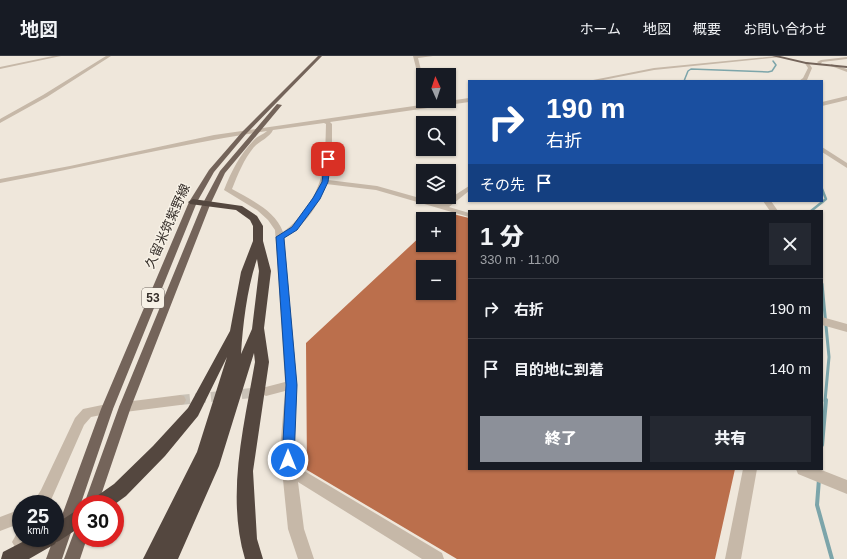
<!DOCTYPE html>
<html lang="ja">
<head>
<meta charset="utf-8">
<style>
  :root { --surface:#171b24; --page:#242831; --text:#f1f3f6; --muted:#9ea1a6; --line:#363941; --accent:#8c9099 }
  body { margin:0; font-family:Arial,"Noto Sans JP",sans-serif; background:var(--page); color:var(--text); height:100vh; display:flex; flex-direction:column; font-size:15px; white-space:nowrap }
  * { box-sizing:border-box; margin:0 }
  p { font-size:13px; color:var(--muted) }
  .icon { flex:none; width:22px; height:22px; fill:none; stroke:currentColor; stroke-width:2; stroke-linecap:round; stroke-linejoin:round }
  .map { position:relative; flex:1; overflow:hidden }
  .panel { position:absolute; left:468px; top:154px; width:355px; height:260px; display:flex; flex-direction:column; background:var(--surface); border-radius:0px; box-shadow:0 1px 3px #0004 }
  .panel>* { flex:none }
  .top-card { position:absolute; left:468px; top:24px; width:355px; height:122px; border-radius:0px; box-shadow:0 1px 3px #0004; background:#1a4fa0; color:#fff; overflow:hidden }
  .needle { width:26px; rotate:357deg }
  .tools { position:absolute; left:416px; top:12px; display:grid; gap:8px }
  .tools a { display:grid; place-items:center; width:40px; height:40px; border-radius:0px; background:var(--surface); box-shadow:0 1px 3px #0004; font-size:20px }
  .speed { position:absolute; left:12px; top:439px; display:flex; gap:8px; font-size:20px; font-weight:700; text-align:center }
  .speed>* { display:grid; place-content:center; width:52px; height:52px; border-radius:50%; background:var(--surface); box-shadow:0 1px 3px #0004; line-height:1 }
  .speed small { font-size:10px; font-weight:400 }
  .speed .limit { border:6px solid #d22; background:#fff; color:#111 }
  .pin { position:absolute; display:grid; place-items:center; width:34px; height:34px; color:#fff; margin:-17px; border-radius:8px; box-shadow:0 2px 6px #0006 }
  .me { position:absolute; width:44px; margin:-22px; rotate:0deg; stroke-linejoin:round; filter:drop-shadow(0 0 3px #0008) }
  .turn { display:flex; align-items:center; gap:14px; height:84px; padding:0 12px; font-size:18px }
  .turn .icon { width:52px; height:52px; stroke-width:2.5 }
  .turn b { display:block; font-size:28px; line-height:34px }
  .then { display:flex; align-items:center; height:38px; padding:0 12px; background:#0003; gap:8px; font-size:15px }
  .round { display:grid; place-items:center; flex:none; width:42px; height:42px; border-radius:0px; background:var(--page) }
  .headline { display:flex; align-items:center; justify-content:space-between; height:68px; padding:0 12px }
  h1 { font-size:24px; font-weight:800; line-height:30px }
  .primary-button { display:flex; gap:8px; margin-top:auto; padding:8px 12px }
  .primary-button a { flex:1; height:46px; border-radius:0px; background:var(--accent); color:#fff; font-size:16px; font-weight:800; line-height:46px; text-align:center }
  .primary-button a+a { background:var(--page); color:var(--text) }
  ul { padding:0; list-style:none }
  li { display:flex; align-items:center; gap:12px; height:60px; padding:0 12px; border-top:1px solid var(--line) }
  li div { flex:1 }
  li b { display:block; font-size:15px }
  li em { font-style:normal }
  header { display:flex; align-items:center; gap:24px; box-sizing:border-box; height:56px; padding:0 20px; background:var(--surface); border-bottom:1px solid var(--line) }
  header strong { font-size:19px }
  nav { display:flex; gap:22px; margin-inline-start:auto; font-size:14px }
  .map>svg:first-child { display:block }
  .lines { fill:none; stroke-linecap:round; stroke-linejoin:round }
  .stream-far3 { stroke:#7ca5aa; stroke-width:1.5 }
  .stream-far2 { stroke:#7ca5aa; stroke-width:2.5 }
  .stream-far1 { stroke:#7ca5aa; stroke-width:3 }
  .stream { stroke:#7ca5aa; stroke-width:4 }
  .building { fill:#bb6f4c; fill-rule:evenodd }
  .minor-tunnel { stroke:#c9c2b7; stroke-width:10; stroke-dasharray:10 5.5; stroke-linecap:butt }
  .minor { fill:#c6b8a8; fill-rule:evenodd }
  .major { fill:#74645a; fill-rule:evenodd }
  .highway { fill:#54473f; fill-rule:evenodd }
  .highway-bridge { stroke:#54473f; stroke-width:16 }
  .route { fill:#1a73e8; stroke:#114b97 }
  .labels { text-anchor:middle; stroke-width:3; stroke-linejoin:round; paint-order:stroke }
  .shield { fill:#f7f1e6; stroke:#6e6760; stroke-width:1 }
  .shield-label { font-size:12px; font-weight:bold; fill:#332c27 }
  .street-label { font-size:13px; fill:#332c27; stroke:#f7f1e6 }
</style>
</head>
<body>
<header>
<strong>地図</strong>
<nav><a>ホーム</a><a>地図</a><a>概要</a><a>お問い合わせ</a></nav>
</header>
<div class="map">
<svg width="847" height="503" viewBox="0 0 847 503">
  <rect width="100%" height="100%" fill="#efe7db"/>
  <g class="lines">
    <path class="stream-far3" d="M684,25L688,15L691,13L768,16L772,15L776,9L773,5"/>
    <path class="stream-far2" d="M811,155L826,143L822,133"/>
    <path class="stream-far1" d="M822,228L829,301L825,345"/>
    <path class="stream" d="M822,389L826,344
      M819,423L817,449L832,503"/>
  </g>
  <path class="building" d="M449,157L469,162V413H735L715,503H457L307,414L306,287L423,178V189H449ZM423,211H449V237H423Z"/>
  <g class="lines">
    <path class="minor-tunnel" d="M180,344L262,336"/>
    <path class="minor" d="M53,0H61L0,13V11Z
      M106,0H111L47,41L0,67V63L43,39Z
      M413,0H433L418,2L423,22V32L421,31Z
      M776,0L781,1L654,14L598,25H588L654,12Z
      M847,1V3L822,6L820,9L817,6L821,4Z
      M804,6H808L812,12L807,24L799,25L803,22L808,12Z
      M831,8L847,13V16L831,10Z
      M847,40V44L822,50V46Z
      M469,42V46L330,66L332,68V104L328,124L377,130L441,148L469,130V135L449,151L469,157V161L376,134L326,128C319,149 304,171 284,182L297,329L294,394L296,410L442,497L444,503H422L298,426L304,473L314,503H298L288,473L280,394L285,335L266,340L262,338L260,335L262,332L285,326L275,174L268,164L257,154L224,134C231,116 240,98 254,84C257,80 263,79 267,75C177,88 89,110 0,127V123L70,110L214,79ZM324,67L326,68C325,100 326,123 307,151C300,160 293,169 283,176C275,154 251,144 232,133C238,118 244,103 254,91C260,85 270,81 273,74Z
      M822,91L847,107V112L822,96Z
      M763,145H771L778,155H770Z
      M822,261L847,268V276L822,269Z
      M180,339L184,340L186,344L184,348L180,349L125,356L121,355L119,351L121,347L125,346Z
      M107,348L111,349L113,353L111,357L91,361L84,369L51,444L48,448H32L41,434L75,362L83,353Z
      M743,413H757L741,503H725Z
      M796,413H819L847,424V438L798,418Z
      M21,453V467L0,475V461Z
      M21,475V482H30L25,491L20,494L15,491L12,486L17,477Z"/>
    <path class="major" d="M318,0H322L246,78L214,116L197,146L113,353L62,503H46L101,353L189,146L209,114L242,76Z
      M772,0H780L806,6L847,10V12L806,8Z
      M277,48L282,49L225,117L210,149L131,351L98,448H84L119,351L202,149L220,115Z
      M81,468V482H87L80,503H64L76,471Z"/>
    <path class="highway" d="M193,143L242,150L257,160L263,170V185L271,215L264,272L269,306L253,415L257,483L263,503H245C226,439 244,370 255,306L254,297L219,410L178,503H143L197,396L227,301L198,360L165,400L126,440L115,448H91L94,442L114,428L153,390L188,352L230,275L241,216L253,185V170L250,164L236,154L190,148L188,146ZM257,203L259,215L252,273L241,298C243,267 247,233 257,203Z
      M55,475L58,482L55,488L29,503H1L3,496L30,482H55Z"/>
    <path class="highway-bridge" d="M55,478L81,461"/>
  </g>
  <path class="route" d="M328,101L331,103L328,126L320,143L297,174L284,182L297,329L294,404L292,407L288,409L283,407L282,404L286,329L276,181L292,171L313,142L322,126L325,103Z"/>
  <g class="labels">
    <rect class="shield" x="142" y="232" width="22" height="20" rx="3"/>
    <g class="shield-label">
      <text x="153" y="246">53</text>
    </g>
    <g class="street-label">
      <text transform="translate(167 170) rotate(-66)" y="5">久留米筑紫野線</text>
    </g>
  </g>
</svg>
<div class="tools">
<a><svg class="needle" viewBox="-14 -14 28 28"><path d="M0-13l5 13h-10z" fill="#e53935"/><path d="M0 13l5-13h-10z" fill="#9ea1a6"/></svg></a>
<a><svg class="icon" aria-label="search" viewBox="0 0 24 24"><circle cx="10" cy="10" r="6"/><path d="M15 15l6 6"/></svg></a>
<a><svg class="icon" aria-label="layers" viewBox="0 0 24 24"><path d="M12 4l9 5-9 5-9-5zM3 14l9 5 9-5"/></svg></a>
<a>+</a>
<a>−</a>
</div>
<div class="speed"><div>25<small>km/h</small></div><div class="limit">30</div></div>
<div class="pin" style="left:328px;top:103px;background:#d93025"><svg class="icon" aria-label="arrive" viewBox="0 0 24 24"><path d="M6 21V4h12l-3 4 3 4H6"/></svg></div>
<svg class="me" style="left:288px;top:404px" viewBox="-20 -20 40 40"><circle r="17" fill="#1a73e8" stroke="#fff" stroke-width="3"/><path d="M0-11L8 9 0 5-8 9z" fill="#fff"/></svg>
<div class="top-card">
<div class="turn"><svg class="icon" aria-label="right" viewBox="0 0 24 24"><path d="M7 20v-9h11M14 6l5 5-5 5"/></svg><div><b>190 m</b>右折</div></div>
<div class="then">その先<svg class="icon" aria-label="arrive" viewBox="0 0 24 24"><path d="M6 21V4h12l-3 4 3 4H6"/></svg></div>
</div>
<section class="panel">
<div class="headline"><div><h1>1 分</h1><p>330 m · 11:00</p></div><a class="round"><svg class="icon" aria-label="close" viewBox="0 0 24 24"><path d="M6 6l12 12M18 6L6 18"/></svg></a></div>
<ul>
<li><svg class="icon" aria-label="right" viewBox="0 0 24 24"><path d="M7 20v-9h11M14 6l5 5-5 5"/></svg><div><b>右折</b></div><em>190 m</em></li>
<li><svg class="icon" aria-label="arrive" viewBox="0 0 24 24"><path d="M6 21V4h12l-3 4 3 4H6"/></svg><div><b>目的地に到着</b></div><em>140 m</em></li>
</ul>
<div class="primary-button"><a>終了</a><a>共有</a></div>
</section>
</div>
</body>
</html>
